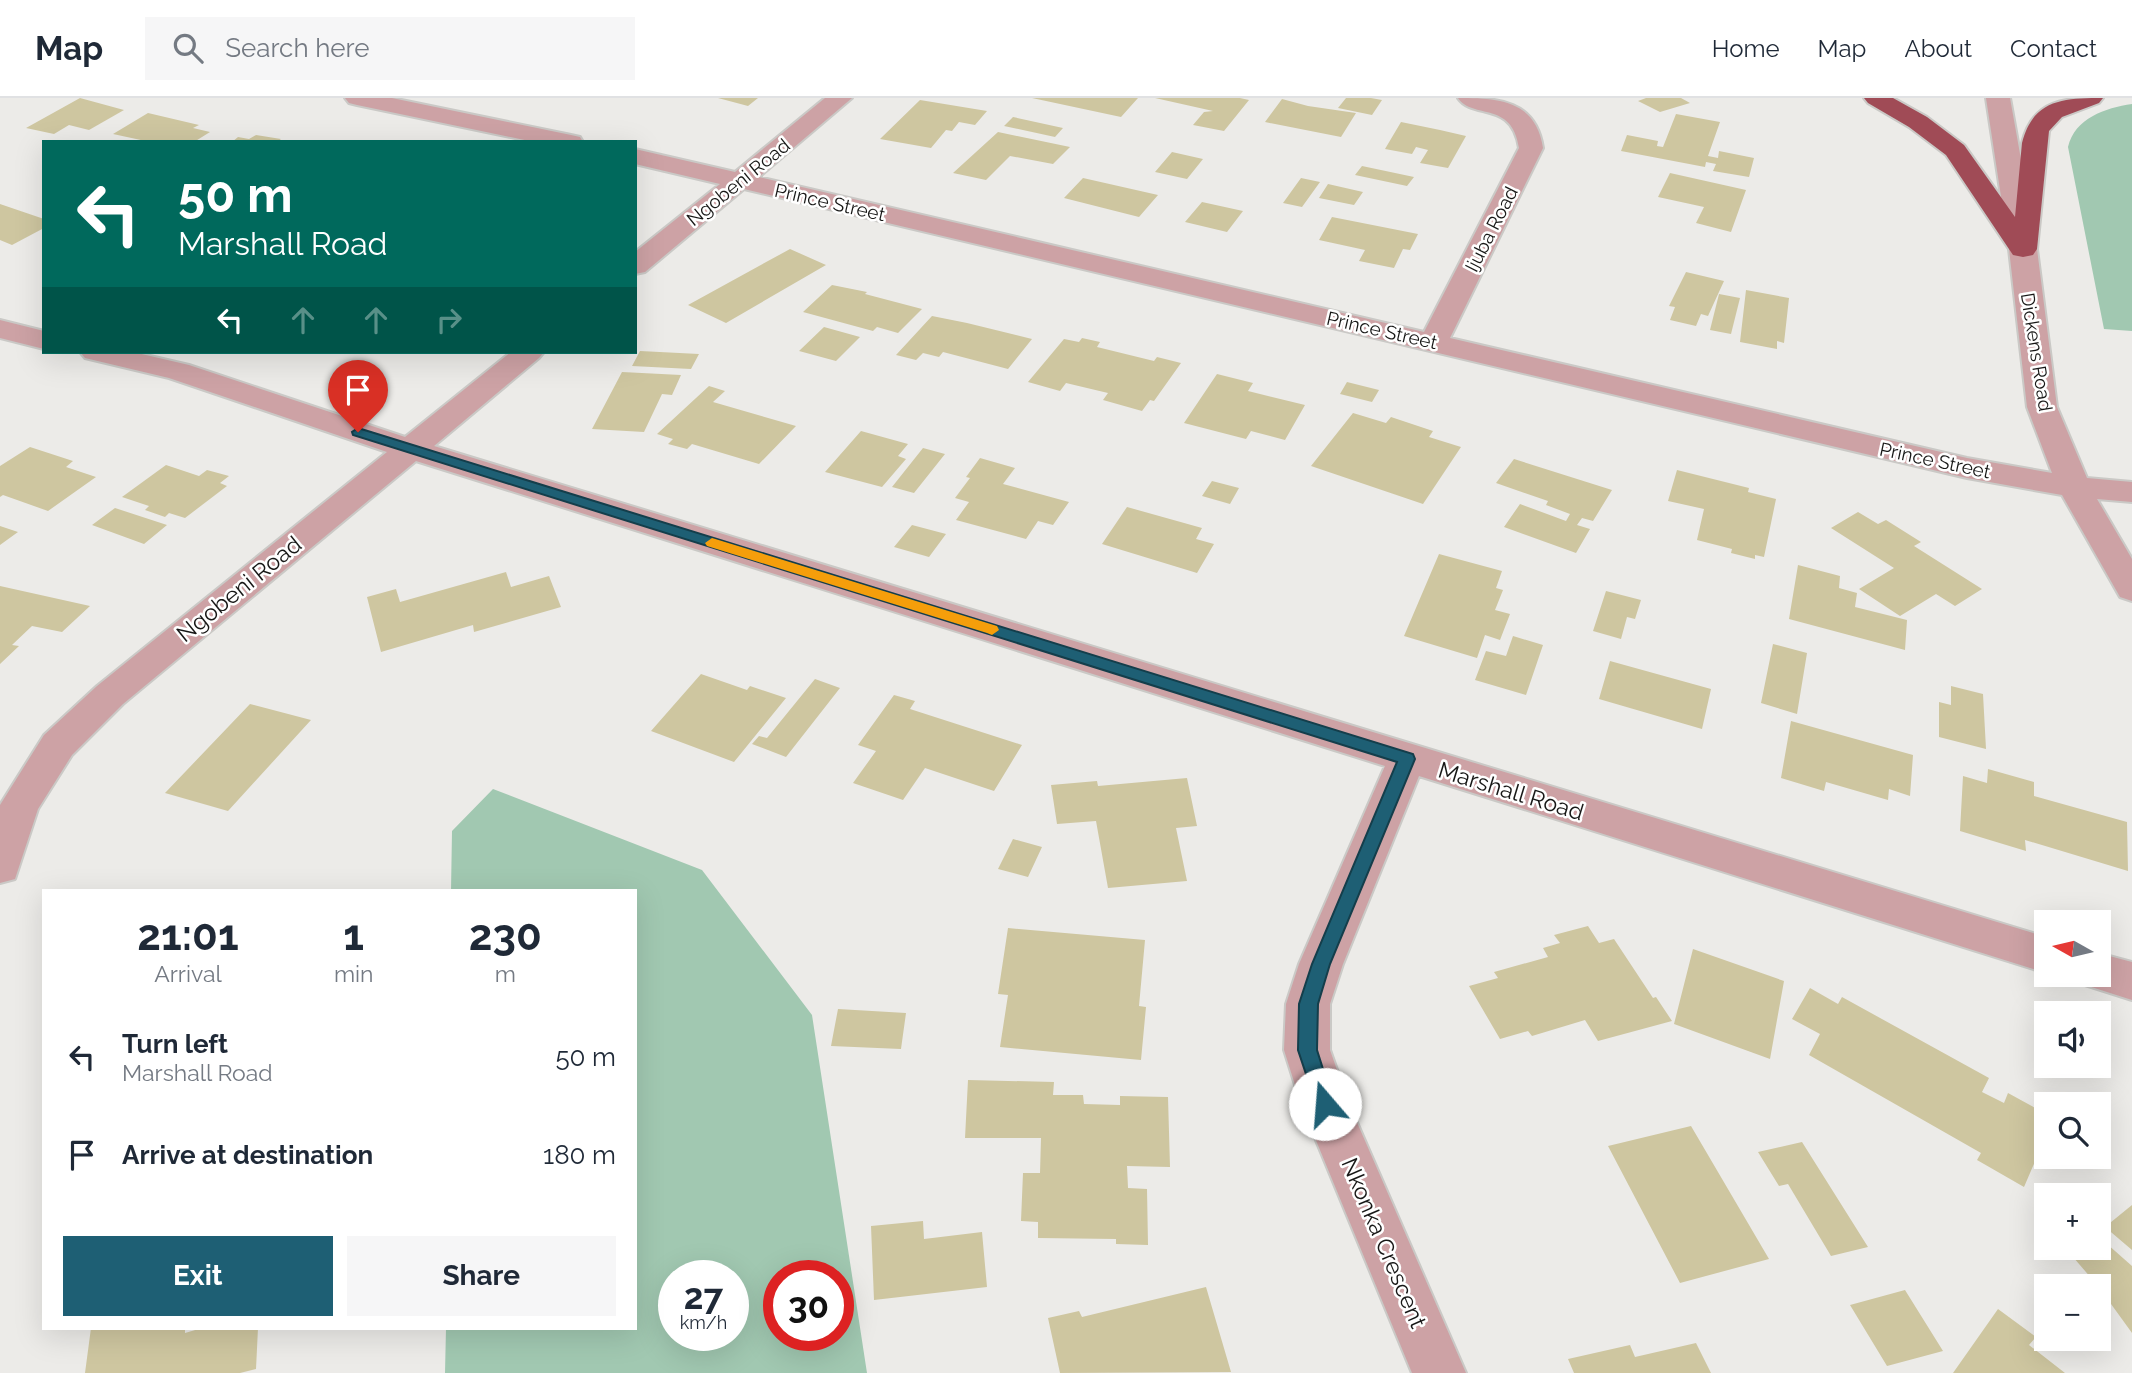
<!DOCTYPE html>
<html lang="en">
<head>
<meta charset="utf-8">
<style>
  :root { --surface:#fff; --page:#f6f6f7; --text:#1f2937; --muted:#747a83; --line:#e0e1e3; --accent:#1e5f74 }
  body { margin:0; font-family:Raleway,sans-serif; background:var(--page); color:var(--text); height:100vh; display:flex; flex-direction:column; font-size:26px; white-space:nowrap }
  * { box-sizing:border-box; margin:0 }
  p { font-size:23px; color:var(--muted) }
  .icon { flex:none; width:38px; height:38px; fill:none; stroke:currentColor; stroke-width:2; stroke-linecap:round; stroke-linejoin:round }
  .map { position:relative; flex:1; overflow:hidden }
  .details { position:absolute; left:42px; top:791px; width:595px; height:441px; display:flex; flex-direction:column; background:var(--surface); border-radius:0px; box-shadow:0 7px 28px #0002 }
  .details>* { flex:none }
  .top-card { position:absolute; left:42px; top:42px; width:595px; height:214px; border-radius:0px; box-shadow:0 7px 28px #0002; background:#00695c; color:#fff; overflow:hidden }
  .needle { width:46px; rotate:278deg }
  .fabs { position:absolute; left:2034px; top:812px; display:grid; gap:14px }
  .fabs a { display:grid; place-items:center; width:77px; height:77px; border-radius:0px; background:var(--surface); box-shadow:0 7px 28px #0002; font-size:35px }
  .speed { position:absolute; left:658px; top:1162px; display:flex; gap:14px; font-size:35px; font-weight:700; text-align:center }
  .speed>* { display:grid; place-content:center; width:91px; height:91px; border-radius:50%; background:var(--surface); box-shadow:0 7px 28px #0002; line-height:1 }
  .speed small { font-size:18px; font-weight:400 }
  .speed .limit { border:10px solid #d22; background:#fff; color:#111 }
  .pin { position:absolute; display:grid; place-items:center; width:60px; height:60px; color:#fff; margin:-72px -30px; border-radius:50% 50% 50% 0; rotate:-45deg; box-shadow:0 0 7px #0007 }
  .pin .icon { rotate:45deg }
  .me { position:absolute; width:77px; margin:-38px; rotate:342deg; stroke-linejoin:round; filter:drop-shadow(0 0 5px #0008) }
  .turn { display:flex; align-items:center; gap:24px; height:147px; padding:0 21px; font-size:32px }
  .turn .icon { width:91px; height:91px; stroke-width:2.5 }
  .turn b { display:block; font-size:49px; line-height:60px }
  .lanes { display:flex; align-items:center; height:66px; padding:0 21px; background:#0003; justify-content:center; gap:35px; direction:ltr }
  .lanes .off { opacity:.35 }
  .eta { display:flex; justify-content:space-evenly; align-items:center; height:119px; text-align:center }
  .eta b { font-size:42px; font-weight:700; line-height:49px }
  .primary-button { display:flex; gap:14px; margin-top:auto; padding:14px 21px }
  .primary-button a { flex:1; height:80px; border-radius:0px; background:var(--accent); color:#fff; font-size:28px; font-weight:700; line-height:80px; text-align:center }
  .primary-button a+a { background:var(--page); color:var(--text) }
  ul { padding:0; list-style:none }
  li { display:flex; align-items:center; gap:21px; height:98px; padding:0 21px }
  li div { flex:1 }
  li b { display:block; font-size:26px }
  li em { font-style:normal }
  header { display:flex; align-items:center; gap:42px; box-sizing:border-box; height:98px; padding:0 35px; background:var(--surface); border-bottom:2px solid var(--line) }
  header strong { font-size:33px }
  nav { display:flex; gap:38px; margin-inline-start:auto; font-size:24px }
  .search { width:490px; height:63px; background:var(--page); display:flex; align-items:center; gap:18px; box-sizing:border-box; padding:0 24px; border-radius:0px; color:var(--muted); font-size:26px }
  .map>svg:first-child { display:block }
  .forest { fill:#a1c8b1; fill-rule:evenodd }
  .building { fill:#cec6a0 }
  .lines { fill:none; stroke-linecap:round; stroke-linejoin:round }
  .minor-casing { stroke:#cac9c6; stroke-width:4 }
  .highway-casing { stroke:#cac9c6; stroke-width:4 }
  .minor { fill:#cda2a5; fill-rule:evenodd }
  .highway { fill:#a04b56; fill-rule:evenodd }
  .route { fill:#1e5f74; stroke:#143e4b; stroke-width:2 }
  .slow { fill:#f59e0b }
  .labels { text-anchor:middle; stroke-width:5; stroke-linejoin:round; paint-order:stroke }
  .far-street-label { font-size:19px; fill:#171716; stroke:#fff }
  .street-label { font-size:23px; fill:#171716; stroke:#fff }
</style>
</head>
<body>
<header>
<strong>Map</strong>
<div class="search"><svg class="icon" aria-label="search" viewBox="0 0 24 24"><circle cx="10" cy="10" r="6"/><path d="M15 15l6 6"/></svg>Search here</div>
<nav><a>Home</a><a>Map</a><a>About</a><a>Contact</a></nav>
</header>
<div class="map">
<svg width="2132" height="1275" viewBox="0 0 2132 1275">
  <rect width="100%" height="100%" fill="#ecebe8"/>
  <path class="forest" d="M2132,6V233L2104,231L2068,49C2075,20 2105,10 2132,6Z
    M493,691L702,772L812,917L867,1275H445L446,1230H635V793H451L452,733ZM674,1178H733V1237H674ZM779,1178H838V1237H779Z"/>
  <path class="building" d="M80,0L124,12L89,32L69,27L54,36L26,30Z
    M718,0H758L748,8Z
    M1032,0H1138L1121,19Z
    M1155,0H1240L1249,2L1224,33L1193,27L1204,14L1213,13Z
    M1346,0H1371L1382,2L1372,17L1338,10Z
    M1646,0H1681L1690,5L1660,14L1638,3Z
    M1282,1L1308,8L1356,15L1341,39L1265,24Z
    M920,2L987,13L975,27L959,24L952,33L946,32L931,50L880,41Z
    M148,15L199,27L193,30L210,34L194,44H150L113,36Z
    M1676,16L1720,24L1708,58L1718,60L1719,53L1754,60L1749,79L1713,73L1716,66L1706,64L1705,69L1621,53L1627,37L1658,43L1657,48L1663,49Z
    M1013,19L1063,30L1055,39L1004,28Z
    M1401,24L1440,32L1466,38L1448,70L1420,65L1428,52L1416,49L1412,56L1385,51Z
    M998,34L1070,49L1053,66L1010,58L986,82L953,75Z
    M256,37L281,41L277,44H232L238,39L249,41Z
    M1172,54L1203,61L1187,81L1155,74Z
    M1362,68L1414,79L1407,88L1355,77Z
    M1670,75L1746,92L1731,134L1696,125L1704,109L1658,99Z
    M1083,80L1158,97L1139,119L1064,100Z
    M1301,80L1320,84L1302,109L1283,105Z
    M1328,86L1363,94L1354,107L1319,100Z
    M1202,104L1243,113L1227,134L1185,124Z
    M0,106L44,121V130L12,147L0,142Z
    M1332,119L1418,136L1410,152L1403,151L1394,170L1359,163L1365,152L1319,142Z
    M790,151L826,167L726,225L688,207Z
    M1686,174L1724,183L1708,218L1701,216L1696,228L1670,222L1675,209L1669,208Z
    M832,187L867,194L865,196L922,211L898,235L877,229L873,233L803,214Z
    M1746,192L1789,200L1784,245L1777,243V251L1740,244Z
    M1719,196L1740,200L1731,236L1710,232Z
    M932,218L967,225L1032,241L1008,271L943,254L939,259L923,255L916,262L896,257Z
    M824,229L860,239L836,263L799,253Z
    M1082,240L1100,244L1097,249L1154,263L1157,259L1181,265L1154,303L1150,302L1142,313L1103,302L1108,295L1066,285L1060,293L1028,284L1064,241L1079,244Z
    M640,253L699,256L691,271L632,268Z
    M622,274L681,277L672,297L662,296L644,334L592,331Z
    M1217,276L1253,285L1248,293L1305,307L1285,342L1251,333L1246,341L1184,325Z
    M1347,284L1379,292L1372,304L1340,296Z
    M709,288L725,293L713,304L796,328L759,366L692,346L687,351L668,346L673,341L657,336Z
    M1353,315L1386,325L1391,319L1433,333L1429,339L1461,349L1423,406L1311,368Z
    M861,333L908,346L898,358L906,361L882,389L825,374Z
    M30,349L73,363L66,369L96,379L48,413L3,397L0,399V368Z
    M923,350L945,356L914,395L892,389Z
    M980,360L1015,370L1003,386L1069,404L1053,427L1038,423L1026,441L956,422L969,404L955,400L970,380L966,379Z
    M1514,361L1612,392L1593,423L1582,420L1577,427L1590,431L1576,455L1504,429L1520,406L1566,423L1570,416L1546,407L1548,403L1496,385Z
    M166,367L199,378L207,372L229,378L220,385L227,388L185,420L169,415L165,419L145,412L149,408L122,399Z
    M1677,372L1749,390L1748,394L1776,401L1764,459L1755,457V461L1731,455L1732,451L1697,442L1704,411L1668,403Z
    M1212,383L1239,390L1230,406L1202,398Z
    M1127,409L1202,430L1196,441L1214,446L1197,475L1102,446Z
    M115,410L167,427L144,446L92,427Z
    M1858,414L1878,426L1886,422L1921,444L1914,448L1982,491L1955,508L1936,496L1900,518L1859,491L1894,470L1831,430Z
    M912,427L946,436L929,459L894,449Z
    M0,428L18,434L0,447Z
    M1439,456L1502,473L1496,490L1503,492L1495,512L1510,516L1500,542L1485,537L1477,560L1404,538Z
    M1798,467L1840,478L1839,490L1857,495L1855,509L1907,522L1905,552L1789,521Z
    M506,474L511,489L549,478L561,509L474,534L473,527L381,554L367,499L396,491L400,504Z
    M0,488L90,508L62,534L32,528L12,547L19,548L0,566Z
    M1606,493L1641,502L1635,521L1627,519L1621,541L1593,533Z
    M1513,538L1543,547L1526,597L1475,582L1486,553L1506,558Z
    M1773,546L1807,555L1797,616L1761,605Z
    M1610,563L1711,591L1702,631L1599,601Z
    M701,576L747,592L750,588L786,600L734,664L651,633Z
    M815,581L840,590L786,659L752,646L759,638L767,640Z
    M1951,588L1983,596L1986,651L1939,639V604L1951,607Z
    M894,597L915,603L910,611L1022,647L994,693L925,670L903,702L853,685L876,653L858,647Z
    M250,606L311,622L228,713L165,695Z
    M1791,623L1913,657L1910,698L1889,691L1888,702L1826,684L1824,693L1781,680Z
    M1988,671L2034,684V698L2127,724L2128,773L2025,742L2026,753L1960,733L1963,678L1987,685Z
    M1187,680L1197,728L1176,730L1187,783L1108,790L1096,723L1057,726L1051,687L1097,683L1098,688Z
    M1013,741L1042,749L1028,779L998,771Z
    M1588,828L1599,845L1614,841L1653,900L1656,899L1672,923L1598,943L1585,922L1532,938L1528,933L1500,941L1469,888L1498,880L1494,874L1548,859L1543,850L1560,845L1554,837Z
    M1008,830L1145,842L1139,908L1146,909L1141,962L1000,949L1008,897L998,896Z
    M1693,851L1784,883L1770,961L1674,926Z
    M1810,890L1838,906L1842,899L1989,980L1982,994L2004,1005L2008,995L2046,1016V1038L2024,1089L1977,1062L1981,1055L1809,957L1820,936L1792,921Z
    M838,911L906,915L901,951L831,948Z
    M968,982L1054,984L1053,997H1083L1084,1006L1120,1007V998L1168,999L1170,1069L1127,1068L1128,1090L1147,1091L1148,1147L1116,1146V1141L1038,1140V1124L1021,1123L1023,1075H1040L1041,1040H965Z
    M1691,1028L1769,1161L1680,1185L1608,1048Z
    M1802,1044L1868,1149L1831,1158L1788,1086L1779,1088L1758,1054Z
    M2132,1107V1152L2105,1129Z
    M923,1123L924,1141L982,1134L987,1189L874,1202L871,1128Z
    M2098,1138L2132,1168V1235L2098,1188L2073,1159L2085,1150H2098Z
    M1206,1189L1231,1274L1060,1275L1048,1220L1079,1213L1082,1219Z
    M1905,1192L1943,1253L1887,1268L1850,1207Z
    M1998,1211L2036,1239L2029,1247L2065,1275H1953Z
    M91,1230H185V1235L202,1230H258L256,1271L240,1275H85Z
    M1696,1245L1711,1275H1574L1568,1261L1630,1247L1635,1259Z"/>
  <g class="lines">
    <g class="minor-casing">
      <path id="minor" d="M345,0H392L571,37L580,39L583,44H534L357,7L349,5Z
        M825,0H852L759,79L1424,234L1519,50C1512,2 1473,22 1458,0C1498,0 1536,2 1543,50L1450,240L1967,360L2052,375L2027,309L2009,151L1986,0H2010L2037,151L2057,309L2087,380L2132,384V404L2097,401L2132,461V503L2120,499L2062,397L1967,380L744,91L645,174L635,176V154L720,86L635,66V51L735,74Z
        M0,222L44,233V251L0,240Z
        M80,254H133L189,267L405,339L511,254H544L539,260L434,348L2046,839V875L1419,678L1343,866L1330,906V952L1349,1006L1466,1275H1412L1301,1006L1284,952L1286,906L1299,866L1385,668L416,363L123,606L72,657L38,711L15,781L0,785V707L44,637L97,588L387,354L169,280L85,260Z
        M2098,855L2132,864V902L2082,886L2078,877H2098Z"/>
    </g>
    <g class="highway-casing">
      <path id="highway" d="M1864,0H1893L1927,19L1964,47L2015,119L2022,45C2033,1 2064,0 2103,0L2099,5L2062,19L2049,33L2037,151L2033,157L2023,159L2013,157L1946,57L1909,29L1868,5Z"/>
    </g>
    <use href="#minor" class="minor"/>
    <use href="#highway" class="highway"/>
  </g>
  <path class="route" d="M358,330L1413,656L1415,661L1330,866L1318,906L1317,952L1334,1006L1332,1012L1325,1015L1318,1012L1298,952L1299,906L1312,866L1397,664L353,337L352,334Z"/>
  <path class="slow" d="M712,440L997,528L999,532L992,537L987,535L707,448L705,445Z"/>
  <g class="labels">
    <g class="far-street-label">
      <text transform="translate(738 84) rotate(-39)" y="7">Ngobeni Road</text>
      <text transform="translate(830 104) rotate(13)" y="7">Prince Street</text>
      <text transform="translate(1491 131) rotate(-63)" y="7">Ijuba Road</text>
      <text transform="translate(1382 232) rotate(13)" y="7">Prince Street</text>
      <text transform="translate(2037 254) rotate(81)" y="7">Dickens Road</text>
      <text transform="translate(1935 362) rotate(12)" y="7">Prince Street</text>
    </g>
    <g class="street-label">
      <text transform="translate(239 491) rotate(-39)" y="8">Ngobeni Road</text>
      <text transform="translate(1511 693) rotate(17)" y="8">Marshall Road</text>
      <text transform="translate(1384 1145) rotate(67)" y="8">Nkonka Crescent</text>
    </g>
  </g>
</svg>
<div class="fabs">
<a><svg class="needle" viewBox="-14 -14 28 28"><path d="M0-13l5 13h-10z" fill="#e53935"/><path d="M0 13l5-13h-10z" fill="#747a83"/></svg></a>
<a><svg class="icon" aria-label="sound" viewBox="0 0 24 24"><path d="M4 9h4l5-4v14l-5-4H4zM17 9q2 3 0 6"/></svg></a>
<a><svg class="icon" aria-label="search" viewBox="0 0 24 24"><circle cx="10" cy="10" r="6"/><path d="M15 15l6 6"/></svg></a>
<a>+</a>
<a>−</a>
</div>
<div class="speed"><div>27<small>km/h</small></div><div class="limit">30</div></div>
<div class="pin" style="left:358px;top:334px;background:#d93025"><svg class="icon" aria-label="arrive" viewBox="0 0 24 24"><path d="M6 21V4h12l-3 4 3 4H6"/></svg></div>
<svg class="me" style="left:1325px;top:1006px" viewBox="-20 -20 40 40"><circle r="19" fill="#fff"/><path d="M0-13L10 11 0 6-10 11z" fill="#1e5f74"/></svg>
<div class="top-card">
<div class="turn"><svg class="icon" aria-label="left" viewBox="0 0 24 24"><path d="M17 20v-9H6M10 6l-5 5 5 5"/></svg><div><b>50 m</b>Marshall Road</div></div>
<div class="lanes"><svg class="icon" aria-label="left" viewBox="0 0 24 24"><path d="M17 20v-9H6M10 6l-5 5 5 5"/></svg><svg class="icon off" aria-label="ahead" viewBox="0 0 24 24"><path d="M12 20V5M6 11l6-6 6 6"/></svg><svg class="icon off" aria-label="ahead" viewBox="0 0 24 24"><path d="M12 20V5M6 11l6-6 6 6"/></svg><svg class="icon off" aria-label="right" viewBox="0 0 24 24"><path d="M7 20v-9h11M14 6l5 5-5 5"/></svg></div>
</div>
<section class="details">
<div class="eta">
<div><b>21:01</b><p>Arrival</p></div>
<div><b>1</b><p>min</p></div>
<div><b>230</b><p>m</p></div>
</div>
<ul>
<li><svg class="icon" aria-label="left" viewBox="0 0 24 24"><path d="M17 20v-9H6M10 6l-5 5 5 5"/></svg><div><b>Turn left</b><p>Marshall Road</p></div><em>50 m</em></li>
<li><svg class="icon" aria-label="arrive" viewBox="0 0 24 24"><path d="M6 21V4h12l-3 4 3 4H6"/></svg><div><b>Arrive at destination</b></div><em>180 m</em></li>
</ul>
<div class="primary-button"><a>Exit</a><a>Share</a></div>
</section>
</div>
</body>
</html>
